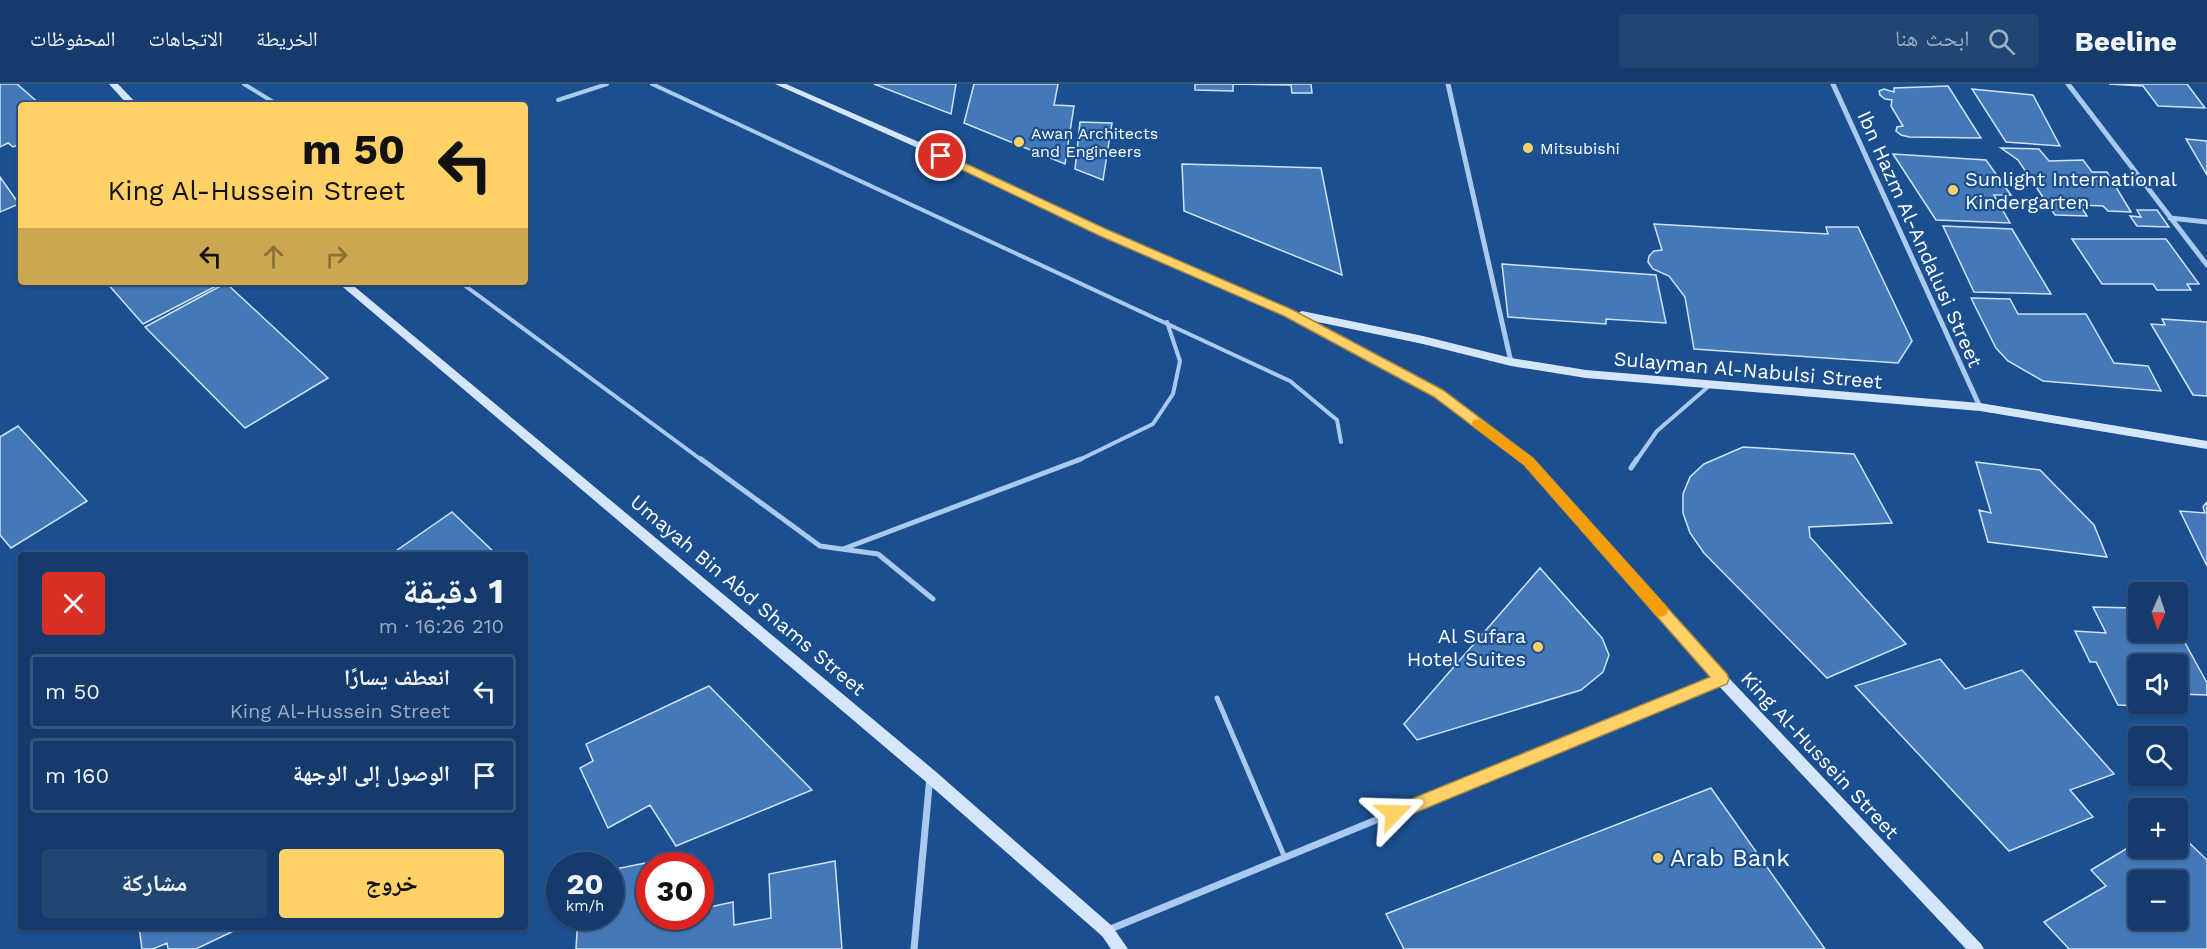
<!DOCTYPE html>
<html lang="ar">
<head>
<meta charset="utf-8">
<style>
  :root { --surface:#143b6b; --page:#214673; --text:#f1f3f6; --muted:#9dadc1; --line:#33557e; --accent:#ffd166 }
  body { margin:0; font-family:"Work Sans","Noto Naskh Arabic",sans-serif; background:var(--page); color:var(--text); direction:rtl; height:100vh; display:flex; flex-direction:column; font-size:22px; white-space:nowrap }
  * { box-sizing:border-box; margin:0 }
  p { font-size:20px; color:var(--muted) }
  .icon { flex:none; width:33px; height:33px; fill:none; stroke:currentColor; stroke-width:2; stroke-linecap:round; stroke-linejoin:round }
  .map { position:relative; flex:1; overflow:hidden; direction:ltr }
  .details { position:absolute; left:18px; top:468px; width:510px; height:378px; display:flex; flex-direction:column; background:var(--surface); border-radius:6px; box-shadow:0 2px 4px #0004,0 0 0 2px var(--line); direction:rtl }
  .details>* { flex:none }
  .hud { position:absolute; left:18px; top:18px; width:510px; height:183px; border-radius:6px; box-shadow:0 2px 4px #0004,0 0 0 2px var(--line); direction:rtl; background:#ffd166; color:#111; overflow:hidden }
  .needle { width:39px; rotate:183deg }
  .controls { position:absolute; left:2128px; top:498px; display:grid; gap:12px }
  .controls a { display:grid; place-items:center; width:60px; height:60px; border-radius:6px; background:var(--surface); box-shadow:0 2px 4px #0004,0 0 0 2px var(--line); font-size:30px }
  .speed { position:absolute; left:546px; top:768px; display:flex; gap:12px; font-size:30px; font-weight:700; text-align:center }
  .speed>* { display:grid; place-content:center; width:78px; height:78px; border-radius:50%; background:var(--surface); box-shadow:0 2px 4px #0004,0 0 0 2px var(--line); line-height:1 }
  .speed small { font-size:15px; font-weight:400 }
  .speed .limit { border:9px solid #d22; background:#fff; color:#111 }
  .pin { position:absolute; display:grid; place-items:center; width:51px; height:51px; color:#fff; margin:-26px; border:3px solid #fff; border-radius:50%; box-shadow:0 2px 6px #0007 }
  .me { position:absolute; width:66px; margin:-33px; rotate:68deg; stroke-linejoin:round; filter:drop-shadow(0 0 4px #0008) }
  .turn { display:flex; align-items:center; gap:21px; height:126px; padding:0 24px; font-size:27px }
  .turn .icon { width:78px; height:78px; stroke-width:2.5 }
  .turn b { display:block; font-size:42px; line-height:51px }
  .lanes { display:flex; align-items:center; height:57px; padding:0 24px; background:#0003; justify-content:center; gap:30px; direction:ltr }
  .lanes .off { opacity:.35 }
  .round { display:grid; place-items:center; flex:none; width:63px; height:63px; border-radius:6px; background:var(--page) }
  .summary { display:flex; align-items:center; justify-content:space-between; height:102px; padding:0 24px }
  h1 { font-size:36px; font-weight:700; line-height:45px }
  .cta { display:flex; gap:12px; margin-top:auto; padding:12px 24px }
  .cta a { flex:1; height:69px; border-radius:6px; background:var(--accent); color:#111; font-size:24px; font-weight:700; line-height:69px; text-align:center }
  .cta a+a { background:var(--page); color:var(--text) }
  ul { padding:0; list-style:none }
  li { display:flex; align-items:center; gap:18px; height:75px; margin:0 12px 9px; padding:0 12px; border:3px solid var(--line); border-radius:6px }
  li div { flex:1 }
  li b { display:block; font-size:22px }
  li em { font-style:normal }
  header { display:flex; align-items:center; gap:36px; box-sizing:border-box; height:84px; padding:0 30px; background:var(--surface); border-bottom:2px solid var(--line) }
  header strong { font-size:28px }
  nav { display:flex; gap:33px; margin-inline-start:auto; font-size:21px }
  .search { width:420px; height:54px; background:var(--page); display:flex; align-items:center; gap:15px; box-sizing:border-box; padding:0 21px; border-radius:6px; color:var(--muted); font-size:22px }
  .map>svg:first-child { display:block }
  .building { fill:#4478b7; stroke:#cfe3fa; stroke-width:1.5; fill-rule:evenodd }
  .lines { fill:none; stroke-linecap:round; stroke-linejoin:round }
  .service-far1 { stroke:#a9c9ee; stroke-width:4 }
  .service { stroke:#a9c9ee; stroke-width:5 }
  .minor-far1 { stroke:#a9c9ee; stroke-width:5 }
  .minor { stroke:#a9c9ee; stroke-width:7 }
  .secondary { fill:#d6e6fa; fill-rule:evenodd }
  .route { fill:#ffd166; stroke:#a68842; stroke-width:1.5 }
  .slow { fill:#f59e0b }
  .poi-dot { fill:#ffd166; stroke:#1b4f8f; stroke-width:2 }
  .labels { text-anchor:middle; stroke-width:4.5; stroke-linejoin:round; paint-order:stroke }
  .far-poi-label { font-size:16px; fill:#fff; stroke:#1b4f8f; text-anchor:start }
  .poi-label { font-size:20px; fill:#fff; stroke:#1b4f8f; text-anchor:start }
  .street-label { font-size:20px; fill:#fff; stroke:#1b4f8f }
  .near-poi-label { font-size:24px; fill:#fff; stroke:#1b4f8f; text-anchor:start }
</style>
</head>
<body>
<header>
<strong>Beeline</strong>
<div class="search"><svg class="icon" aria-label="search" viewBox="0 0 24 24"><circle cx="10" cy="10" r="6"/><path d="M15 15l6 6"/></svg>ابحث هنا</div>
<nav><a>الخريطة</a><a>الاتجاهات</a><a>المحفوظات</a></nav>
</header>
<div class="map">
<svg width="2207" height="865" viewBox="0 0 2207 865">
  <rect width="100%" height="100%" fill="#1b4f8f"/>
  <path class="building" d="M0,0H17L41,21H21V60L13,63L8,59L0,63Z
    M874,0H956L951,30Z
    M974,0H1058L1054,21L1074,22L1065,80L964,39Z
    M1195,0H1311L1312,9H1292L1291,1L1233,0V7L1195,6Z
    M2109,0H2187L2205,24L2158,22L2143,2Z
    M1948,2L1981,54L1909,53L1901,51L1896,47L1897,43L1903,42L1891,22L1892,16L1885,15L1880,11L1879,7L1884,5L1894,8V4Z
    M1972,5L2033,11L2060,62L2006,58Z
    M1080,38L1112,39L1103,96L1075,85Z
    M2186,55L2207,57V91Z
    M2001,64L2039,65L2049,77L2083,76L2092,88H2107L2131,128L2108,127L2103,122L2080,121L2087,132L2055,131L2018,76Z
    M1893,70L1986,76L2011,111H1994L2010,139L1936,136Z
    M1182,80L1321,84L1342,191L1184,127Z
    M0,93L19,120L0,128Z
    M2137,126H2157L2169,143L2137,142L2130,132L2141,133Z
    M1654,140L1828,150L1826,143H1858L1912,257L1898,279L1694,265L1685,213L1669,192L1653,185L1648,178L1649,172L1654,167L1662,166Z
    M1943,142L2012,145L2051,210L1974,208Z
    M2072,155H2166L2199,200H2187L2191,206H2157L2153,200H2102Z
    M1502,180L1656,191L1666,239L1606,235V240L1508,233Z
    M106,198H222V199L143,240Z
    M226,199L328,294L245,344L145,243Z
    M1971,214L2010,215L2018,230H2086L2114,279L2148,282L2161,307L2043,297L2008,277L1996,264Z
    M2162,235L2207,238V312L2193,311L2151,240L2165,241Z
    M18,342L87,417L11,464L0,451V353Z
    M1743,363L1854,370L1892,439L1809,443L1810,453L1906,560L1827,594L1704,469L1690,449L1683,429V410L1690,393L1704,380Z
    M1976,378L2040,386L2094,441L2107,473L1988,458L1979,426L1991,429Z
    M2207,418V482L2180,427L2205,429L2203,423Z
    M452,428L497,471H390Z
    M1540,484L1602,554L1609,571L1603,588L1581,606L1417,656L1404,640Z
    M2093,523L2135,524L2139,529V548L2178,546L2207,599V611L2178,610V580H2139V620H2178V610L2185,624L2118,621L2096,578H2090L2075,547L2106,549Z
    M1940,575L1965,605L2022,586L2114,690L2070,706L2093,733L2009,767L1855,602Z
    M709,602L812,706L676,762L650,721L608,744L580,684L593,677L586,660Z
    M1711,704L1825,865H1404L1386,830Z
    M2178,748L2207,776V865H2069L2044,838L2106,802L2091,786L2139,757V764H2178ZM2139,796H2178V836H2139Z
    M691,770V782H650V832H700V825L733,818L734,841L771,834L769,790L835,777L842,865H576L578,832H610V786Z
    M139,843H242L196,865H168L167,859L153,865H142Z"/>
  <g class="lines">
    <path class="service-far1" d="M244,0L278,21
      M652,0L1290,297L1337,336L1341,358
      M558,16L607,0
      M460,198L703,377
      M1077,377L1153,340L1173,310L1180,277L1167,238
      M1636,377L1657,347L1709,302"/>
    <path class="service" d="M701,375L820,462L878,470L933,515
      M1631,384L1637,375
      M843,465L1081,375
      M1217,614L1285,774"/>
    <path class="minor-far1" d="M1448,0L1511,278
      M1833,0L1980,323
      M2068,0L2207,181
      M2170,134L2207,138"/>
    <path class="minor" d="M1108,846L1720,595
      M914,865L930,692"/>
    <path class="secondary" d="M109,0H118L138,21H128Z
      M775,0H786L944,69L1106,146L1298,229L1302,227L1423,252L1511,274L1586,286L1980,319L2207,357V365L1980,327L1586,294L1511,282L1423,260L1313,237L1443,306L1532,374L1726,591L1981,860L1984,865H1966L1716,599L1524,380L1435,312L1285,232L1098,150L938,73Z
      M337,198H349L935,687L1112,842L1128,865H1111L1102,852L925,697Z"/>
  </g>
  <path class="route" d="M941,68L1106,145L1293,226L1443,306L1533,374L1727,590L1729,595L1727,600L1400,735L1394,737L1389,735L1386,729L1389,724L1710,593L1524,381L1434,313L1284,232L1098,151L937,74L935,72Z"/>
  <path class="slow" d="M1479,335L1533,374L1666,522L1668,527L1666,531L1661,533L1656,531L1524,381L1474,343L1472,339L1474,336Z"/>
  <g class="poi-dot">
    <circle cx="1019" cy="58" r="6"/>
    <circle cx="1528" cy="64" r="6"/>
    <circle cx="1953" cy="106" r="6"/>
    <circle cx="1538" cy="563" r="6"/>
    <circle cx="1658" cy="774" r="6"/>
  </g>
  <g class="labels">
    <g class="far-poi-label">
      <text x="1031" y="55">Awan Architects<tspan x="1031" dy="18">and Engineers</tspan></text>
      <text x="1540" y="70">Mitsubishi</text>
    </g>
    <g class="poi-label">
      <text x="1965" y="102">Sunlight International<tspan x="1965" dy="23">Kindergarten</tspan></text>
      <text x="1526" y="559" text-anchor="end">Al Sufara<tspan x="1526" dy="23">Hotel Suites</tspan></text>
    </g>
    <g class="street-label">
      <text transform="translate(1920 155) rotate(66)" y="7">Ibn Hazm Al-Andalusi Street</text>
      <text transform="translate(1748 286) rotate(5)" y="7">Sulayman Al-Nabulsi Street</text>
      <text transform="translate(748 511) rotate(40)" y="7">Umayah Bin Abd Shams Street</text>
      <text transform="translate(1820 671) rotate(47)" y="7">King Al-Hussein Street</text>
    </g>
    <g class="near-poi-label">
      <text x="1670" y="782">Arab Bank</text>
    </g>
  </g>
</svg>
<div class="controls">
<a><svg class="needle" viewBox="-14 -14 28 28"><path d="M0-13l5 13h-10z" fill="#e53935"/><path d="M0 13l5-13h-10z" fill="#9dadc1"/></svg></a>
<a><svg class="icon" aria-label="sound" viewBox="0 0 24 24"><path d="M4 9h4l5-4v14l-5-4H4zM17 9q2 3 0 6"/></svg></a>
<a><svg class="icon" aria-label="search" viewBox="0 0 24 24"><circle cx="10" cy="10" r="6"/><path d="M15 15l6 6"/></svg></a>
<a>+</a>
<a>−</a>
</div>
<div class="speed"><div>20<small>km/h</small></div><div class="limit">30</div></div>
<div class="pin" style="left:941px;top:72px;background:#d93025"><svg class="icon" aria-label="arrive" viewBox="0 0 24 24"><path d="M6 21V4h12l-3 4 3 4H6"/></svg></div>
<svg class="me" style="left:1394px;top:729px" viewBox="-20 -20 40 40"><path d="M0-17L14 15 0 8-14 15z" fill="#ffd166" stroke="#fff" stroke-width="4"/></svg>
<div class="hud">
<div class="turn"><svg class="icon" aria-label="left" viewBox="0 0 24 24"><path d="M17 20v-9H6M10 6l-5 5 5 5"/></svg><div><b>50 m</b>King Al-Hussein Street</div></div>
<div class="lanes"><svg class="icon" aria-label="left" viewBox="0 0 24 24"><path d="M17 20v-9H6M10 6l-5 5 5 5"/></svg><svg class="icon off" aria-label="ahead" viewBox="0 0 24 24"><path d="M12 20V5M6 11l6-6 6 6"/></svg><svg class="icon off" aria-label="right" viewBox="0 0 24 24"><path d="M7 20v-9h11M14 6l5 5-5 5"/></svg></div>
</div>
<section class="details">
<div class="summary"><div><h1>1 دقيقة</h1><p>210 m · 16:26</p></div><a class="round" style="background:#d93025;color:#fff"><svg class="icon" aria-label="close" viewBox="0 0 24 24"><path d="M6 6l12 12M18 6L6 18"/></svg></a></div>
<ul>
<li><svg class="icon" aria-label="left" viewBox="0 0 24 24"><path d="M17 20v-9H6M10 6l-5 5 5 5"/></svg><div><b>انعطف يسارًا</b><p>King Al-Hussein Street</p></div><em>50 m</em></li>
<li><svg class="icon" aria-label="arrive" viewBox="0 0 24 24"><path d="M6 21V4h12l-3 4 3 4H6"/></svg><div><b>الوصول إلى الوجهة</b></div><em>160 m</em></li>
</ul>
<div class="cta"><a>خروج</a><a>مشاركة</a></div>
</section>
</div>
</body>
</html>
